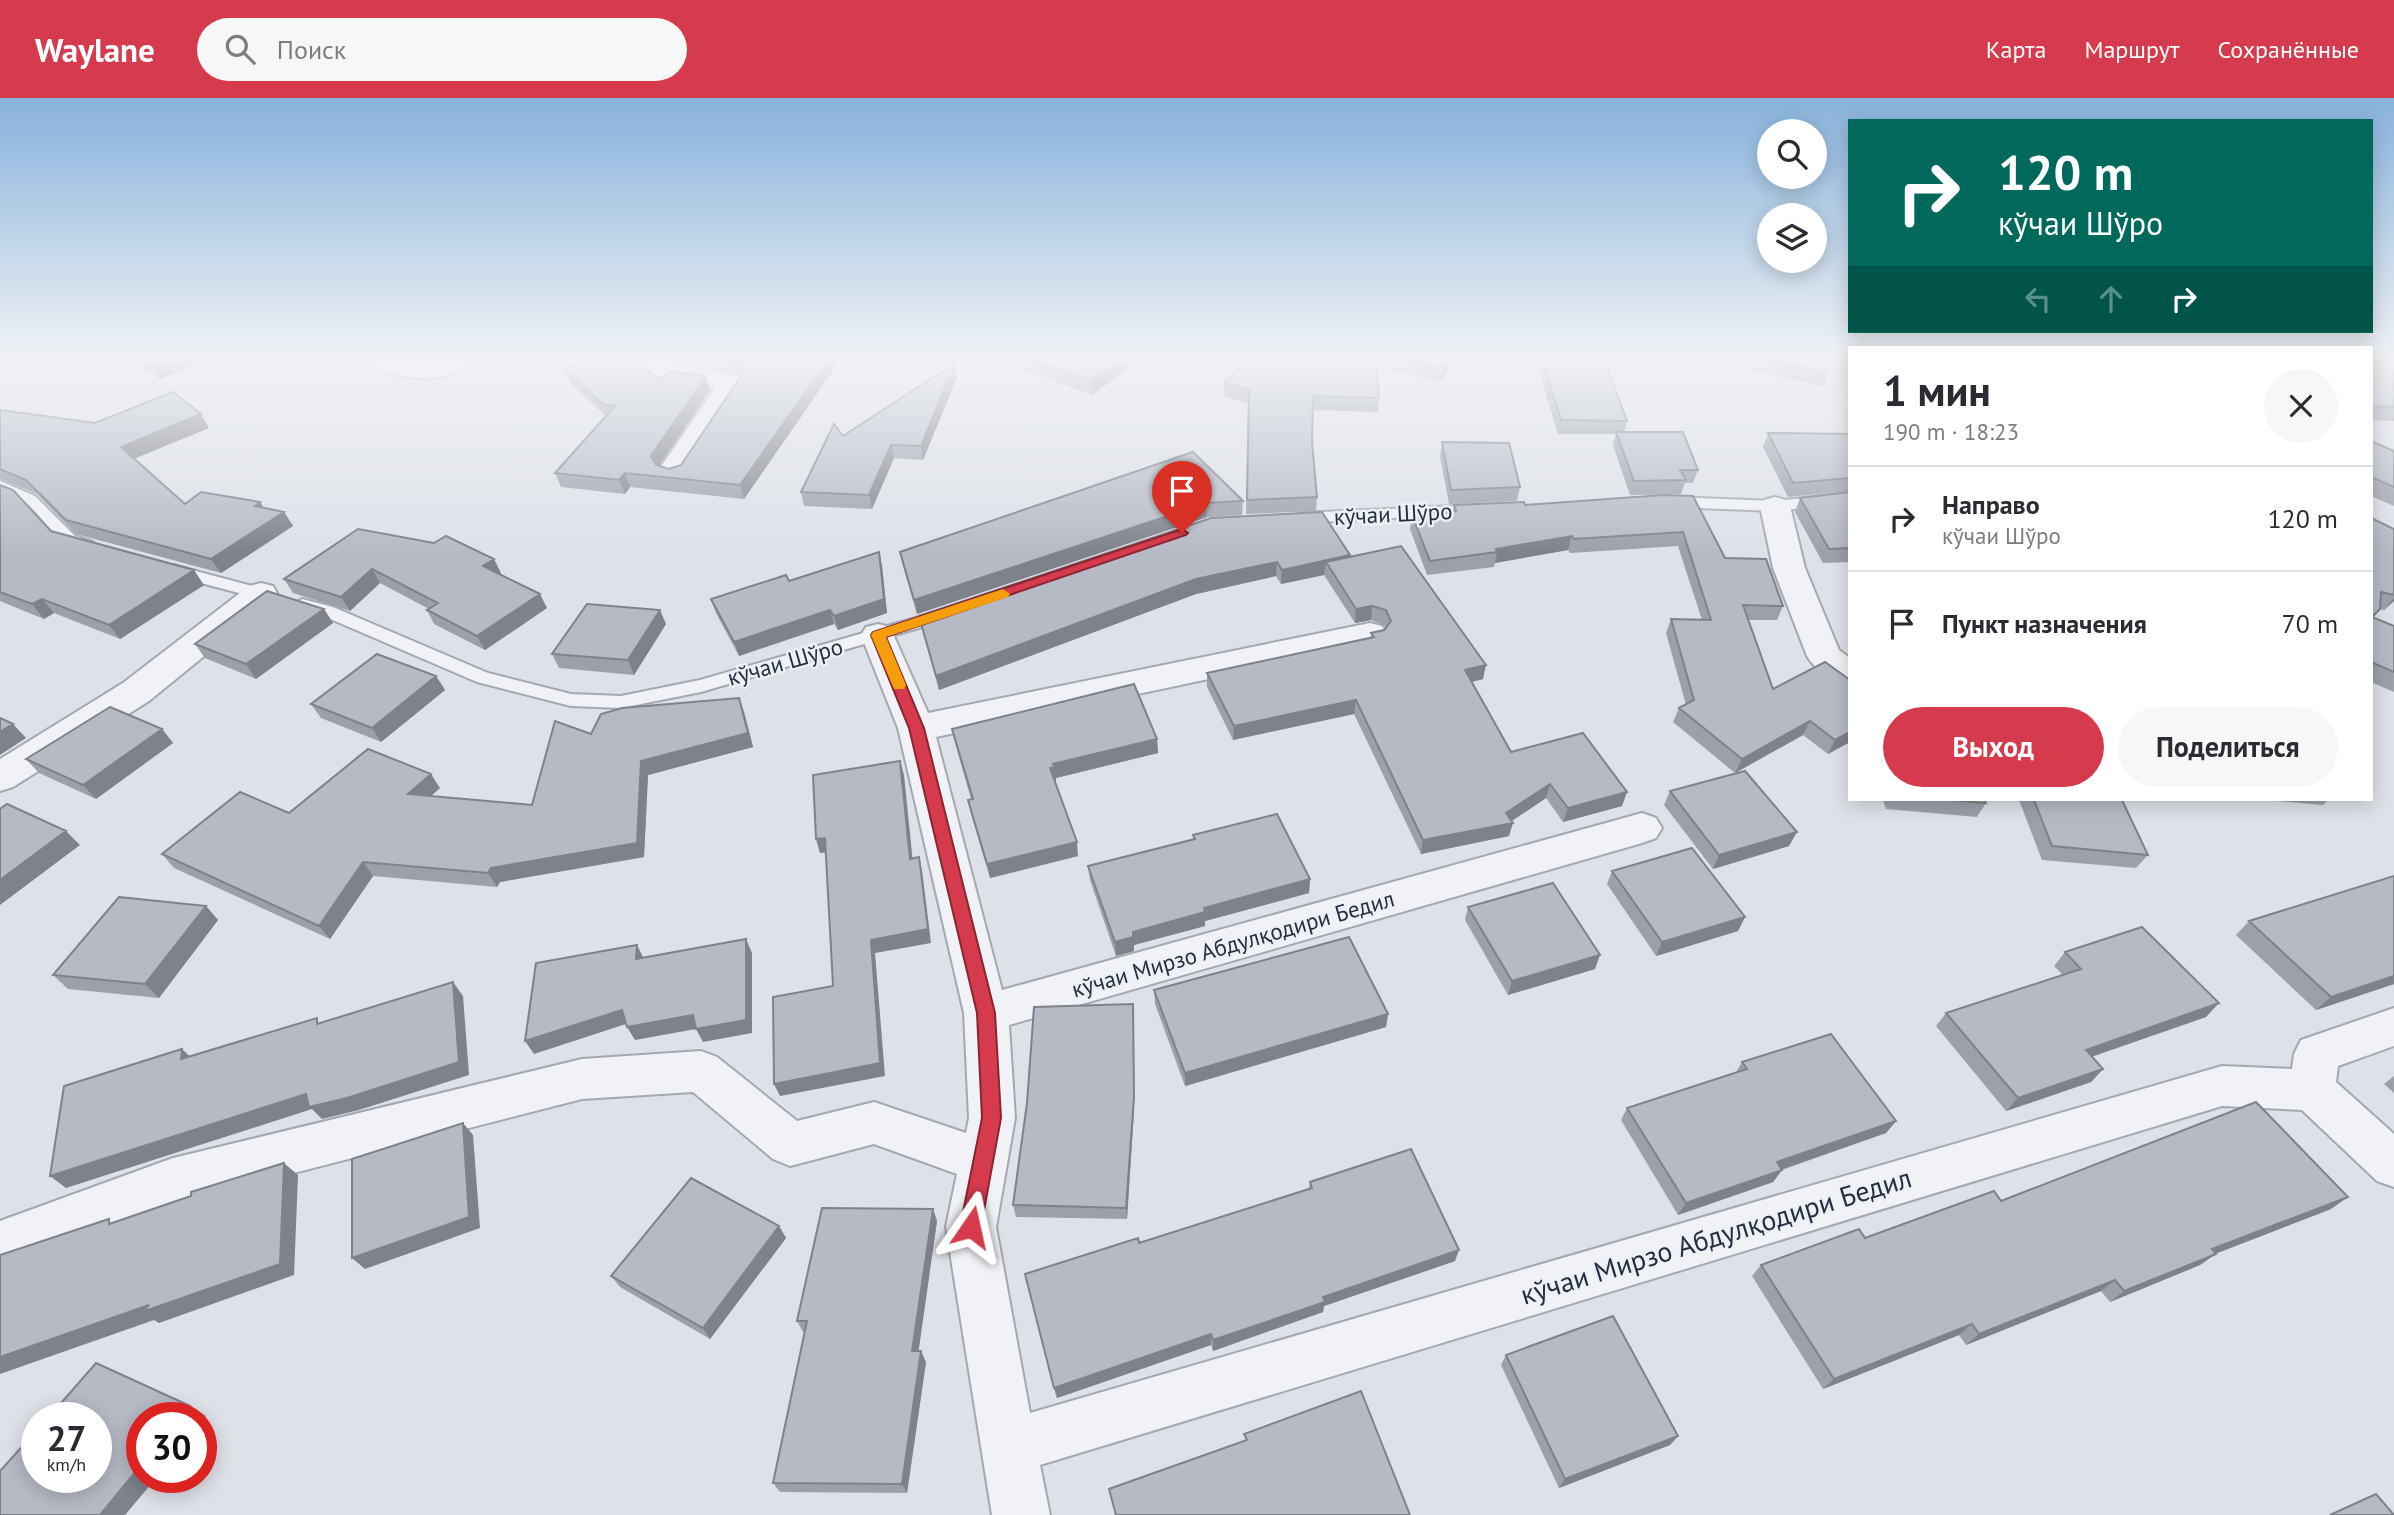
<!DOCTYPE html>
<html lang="ru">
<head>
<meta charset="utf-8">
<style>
  :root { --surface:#fff; --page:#f7f7f7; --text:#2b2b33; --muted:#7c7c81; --line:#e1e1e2; --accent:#d53b4d }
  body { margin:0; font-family:"PT Sans",sans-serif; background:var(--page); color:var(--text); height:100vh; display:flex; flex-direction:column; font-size:26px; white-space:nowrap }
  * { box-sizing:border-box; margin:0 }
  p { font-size:23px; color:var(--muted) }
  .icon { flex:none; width:38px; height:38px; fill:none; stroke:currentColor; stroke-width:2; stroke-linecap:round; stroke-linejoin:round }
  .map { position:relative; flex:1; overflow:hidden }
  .drawer { position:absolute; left:1848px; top:248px; width:525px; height:455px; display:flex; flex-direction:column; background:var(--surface); border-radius:0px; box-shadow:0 4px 18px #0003 }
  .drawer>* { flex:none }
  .guide { position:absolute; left:1848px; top:21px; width:525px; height:214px; border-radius:0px; box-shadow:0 4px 18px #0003; background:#00695c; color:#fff; overflow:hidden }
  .tools { position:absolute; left:1757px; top:21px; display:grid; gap:14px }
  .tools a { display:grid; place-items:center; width:70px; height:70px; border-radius:50%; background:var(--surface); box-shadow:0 4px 18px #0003; font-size:35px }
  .speed { position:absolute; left:21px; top:1304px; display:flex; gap:14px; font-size:35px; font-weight:700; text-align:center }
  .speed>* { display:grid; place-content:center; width:91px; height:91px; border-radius:50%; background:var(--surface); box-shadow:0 4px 18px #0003; line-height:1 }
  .speed small { font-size:18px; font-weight:400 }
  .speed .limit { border:10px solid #d22; background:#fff; color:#111 }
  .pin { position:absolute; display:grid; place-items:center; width:60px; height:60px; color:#fff; margin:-72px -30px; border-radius:50% 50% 50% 0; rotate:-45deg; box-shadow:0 0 7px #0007 }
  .pin .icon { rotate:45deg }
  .me { position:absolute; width:77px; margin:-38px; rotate:11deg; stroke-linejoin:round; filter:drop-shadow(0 0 5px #0008) }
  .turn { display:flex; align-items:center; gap:24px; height:147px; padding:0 35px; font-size:32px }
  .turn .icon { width:91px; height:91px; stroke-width:2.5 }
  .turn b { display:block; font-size:49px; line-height:60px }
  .lanes { display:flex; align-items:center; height:66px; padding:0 35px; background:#0003; justify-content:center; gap:35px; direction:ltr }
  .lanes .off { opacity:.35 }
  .round { display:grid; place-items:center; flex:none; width:74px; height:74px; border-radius:37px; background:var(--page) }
  .head { display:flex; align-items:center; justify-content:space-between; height:119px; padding:0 35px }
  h1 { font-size:42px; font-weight:700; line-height:52px }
  .action { display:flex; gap:14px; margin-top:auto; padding:14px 35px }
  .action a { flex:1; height:80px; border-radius:42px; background:var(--accent); color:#fff; font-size:28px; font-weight:700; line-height:80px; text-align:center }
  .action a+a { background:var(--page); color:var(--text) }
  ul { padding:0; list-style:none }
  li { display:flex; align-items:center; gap:21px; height:105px; padding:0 35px; border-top:2px solid var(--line) }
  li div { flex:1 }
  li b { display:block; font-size:26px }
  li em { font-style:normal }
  header { display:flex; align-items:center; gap:42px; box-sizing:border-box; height:98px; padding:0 35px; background:var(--accent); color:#fff }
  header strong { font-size:33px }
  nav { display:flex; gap:38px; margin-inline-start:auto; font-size:24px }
  .search { width:490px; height:63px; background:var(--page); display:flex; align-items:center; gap:18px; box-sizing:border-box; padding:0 24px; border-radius:38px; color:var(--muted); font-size:26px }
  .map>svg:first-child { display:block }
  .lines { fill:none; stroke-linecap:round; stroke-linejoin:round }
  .service-casing { stroke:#a3a8b2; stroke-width:4 }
  .minor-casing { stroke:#a3a8b2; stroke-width:4 }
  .service { fill:#f0f2f6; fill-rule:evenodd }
  .minor { fill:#f0f2f6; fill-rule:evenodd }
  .wall { fill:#9ca0a9 }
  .shaded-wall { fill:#7f828a }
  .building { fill:#b5bac5; stroke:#7f828a; stroke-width:2 }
  .route { fill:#d53b4d; stroke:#8a2632; stroke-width:2 }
  .slow { fill:#f59e0b }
  .labels { text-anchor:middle; stroke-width:5; stroke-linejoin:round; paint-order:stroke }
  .street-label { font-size:23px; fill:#262f40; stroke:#edf0f6 }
  .near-street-label { font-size:28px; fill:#262f40; stroke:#edf0f6 }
</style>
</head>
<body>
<header>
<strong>Waylane</strong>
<div class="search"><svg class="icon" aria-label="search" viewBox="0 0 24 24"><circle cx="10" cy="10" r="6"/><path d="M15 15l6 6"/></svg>Поиск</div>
<nav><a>Карта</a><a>Маршрут</a><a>Сохранённые</a></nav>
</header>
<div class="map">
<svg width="2394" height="1417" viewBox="0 0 2394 1417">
  <rect width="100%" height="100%" fill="#dee1e8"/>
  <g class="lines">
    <g class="service-casing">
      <path id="service" d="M0,383L35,398L75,438L93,444L95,447L93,450C63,458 45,420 26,405C19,400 8,397 0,394Z
        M1850,395V405L1775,413L1671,409L1663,404L1671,399L1775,403Z
        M1480,407L1488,412L1485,415L1300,425L1292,420L1300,415Z
        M173,467L275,494L277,498L269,503L167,476L165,472Z
        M302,501L333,509L488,575L571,596L621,598L700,582L943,512L951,517L949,521L701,594L621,610L571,608L477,584L321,517L296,510L294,506Z"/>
    </g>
    <g class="minor-casing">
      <path id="minor" d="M384,258L428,265L440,258H472C450,291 407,280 375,272L371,266L375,260Z
        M639,258H665L671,267L732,277L742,279L746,285L683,379L673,382L663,379L658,373L715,290L652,280Z
        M1775,399L1786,402L1790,408L1805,470L1839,552L1850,560V590C1833,585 1816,573 1807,558L1773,470L1760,408L1764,402Z
        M261,485L273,488L277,495L273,502L149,603L13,689L0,693V661L123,585L249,488Z
        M1370,525L1382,528L1387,536L1382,544L936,639L1002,892L1642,715L1656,720L1662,730L1656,740L1642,745L1009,927L1015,1020L996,1129L1030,1315L2222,968L2292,971L2294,956L2301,942L2394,910V948L2338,968L2336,984L2394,1036V1089L2377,1083L2302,1012L2222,1008L1040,1367L1050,1417H992L946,1129L957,1076L874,1046L790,1068L773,1061L693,994L582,1001L173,1106L0,1171V1123L173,1060L582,961L701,953L717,959L797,1023L874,1004L966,1035L969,1020L964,915L898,630L861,537L866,529L878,526L890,529L928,615Z"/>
    </g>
    <use href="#service" class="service"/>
    <use href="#minor" class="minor"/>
  </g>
  <path class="wall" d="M122,258H216L160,281Z
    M240,258H264L250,264Z
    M695,258H843L744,401L630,389L625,396L561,389L555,375L606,318L570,285L564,272L659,281L706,278L710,292L659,368L669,371L681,367L742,276L698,269Z
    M884,258H902L895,264Z
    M988,258H1153L1144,265L1138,263L1092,297Z
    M1294,258H1460L1440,284L1377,268L1379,300L1378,314L1312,312V345L1317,399L1316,413L1246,416L1248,306L1223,298L1224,284L1286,266Z
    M1520,258H1603L1627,323L1624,334L1698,372L1693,385H1685L1681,396L1630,397L1613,347L1616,336H1558L1535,262Z
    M1622,258H1641L1639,262Z
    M1686,258H1835L1823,288Z
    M2371,258H2394V266H2379V272H2394V323L2371,322Z
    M957,279L923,362L894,360L872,411L804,408L801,394L843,338Z
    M0,312L95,325L209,330L134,361L185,406L264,410L284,414L293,428L221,475L76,436L37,396L0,381Z
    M1768,335L1850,336V393L1788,399L1763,349Z
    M2371,343L2394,353V408L2371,398Z
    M1442,344L1520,389L1517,403L1449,406L1440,358Z
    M1193,354L1243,403L1242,417L1207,419L917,516L903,468L900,454Z
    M0,387L51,433L204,487L120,541L54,515L44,521L0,503Z
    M1850,394V464L1823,465L1795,414L1800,400Z
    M1663,397L1725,460L1783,508L1777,522H1748L1773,591L1850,644L1828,656L1803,637L1735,675L1673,624L1679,610L1686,607L1666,535L1671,521L1702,522L1678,448L1570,455L1568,452L1495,465L1494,469L1427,477L1410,431L1412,417L1453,413L1454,407H1525Z
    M1211,420L1350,457V459L1483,581L1472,584L1511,654L1622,708L1563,724L1546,700L1512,723L1509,738L1421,756L1354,616L1233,642L1207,589V575L1371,540V535L1384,532L1386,530L1384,527L1371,522L1355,525L1324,477L1281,486L1276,478L1196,496L939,592L922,532L919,518Z
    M2371,420L2394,431V503L2384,512L2380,511L2373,520L2394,528V594L2371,584Z
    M358,431L501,475L500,476L547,510L485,552L434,526L427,512L429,511L380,485L350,513L293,495L284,481Z
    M879,454L882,468L887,515L838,532L834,526L739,558L716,515L711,501L789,483Z
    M324,511L333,525L256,581L205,560L195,546Z
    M666,526L634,577L559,570L552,556Z
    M436,578L445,592L381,644L321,620L311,606Z
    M739,600L744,614L753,649L648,677L644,759L500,784L497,789L373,778L330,841L174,770L162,756L289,715L440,690L431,698L532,707L591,636Z
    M162,631L173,645L96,701L39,675L26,661Z
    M952,631L1157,641L1158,655L1056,680V683H1055L1078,758L990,780L971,716L968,702L971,701L955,645Z
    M1670,693L1789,748L1713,771L1664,707Z
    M1883,702H1985L1986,705L1977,719L1886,711Z
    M2019,702H2122L2148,757L2136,770L2042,762Z
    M2264,702H2328L2323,707Z
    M1193,737L1310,781L1309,795L1205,823V828L1134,847V853L1116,858L1090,782L1088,768L1193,742Z
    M1612,773L1745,819L1738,833L1656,858L1607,786Z
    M206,808L218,822L159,900L68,891L53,877Z
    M1468,809L1595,871L1508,897L1465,822Z
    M2249,823L2394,886L2316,912L2236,837Z
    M2065,854L2206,919L2092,958L2103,971L2091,984L2006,1013L1936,928L1946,915L2063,877L2054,868Z
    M1154,892L1388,916L1386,929L1185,988L1155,906Z
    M1133,906L1134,1012L1127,1121L1016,1119L1013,1107Z
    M1742,964L1896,1023L1886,1035L1782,1072L1773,1084L1678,1117L1621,1022L1627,1010L1736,974Z
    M2394,978V995L2384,986Z
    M1310,1084L1455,1163L1324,1208L1323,1214L1213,1253L1211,1247L1057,1300L1025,1176L1139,1145L1309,1091Z
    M2001,1103L2331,1111L2216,1155L2200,1167L2110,1204L2101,1193L1966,1247L1959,1237L1823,1291L1752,1178L1761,1167L1865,1140Z
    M933,1111L937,1123L918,1253L926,1264L907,1395L780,1394L773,1385L805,1234H803L797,1223Z
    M779,1128L786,1140L710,1241L620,1189L611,1178Z
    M1506,1257L1678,1338L1670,1347L1559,1390L1501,1267Z"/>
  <path class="shaded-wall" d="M176,258H216L160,281L151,268Z
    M247,258H264L250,264Z
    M831,258H843L744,401L740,387Z
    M894,258H902L895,264Z
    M1125,258H1137L1138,263L1092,297L1091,283Z
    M1144,258H1153L1144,265Z
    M1452,258H1460L1440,284L1442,270Z
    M955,265L957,279L923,362L921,348Z
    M706,278L710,292L656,372L651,358Z
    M201,316L209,330L130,362L121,349Z
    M891,347L894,360L872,411L869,397Z
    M625,375L630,389L625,396L619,382Z
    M260,404L269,418L255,408Z
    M1207,405V419L917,516L914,502Z
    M284,414L293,428L221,475L211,461Z
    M1572,438L1568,452L1495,465L1497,454L1496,451Z
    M879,454L882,468L887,515L838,532L834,518Z
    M1350,457L1349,471L1326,464L1324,477L1281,486L1282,472Z
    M494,461L501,475L490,482L483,468Z
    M1277,464L1276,478L1196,496L939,592L936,578L1196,481Z
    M372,471L380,485L350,513L341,499Z
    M194,472L204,487L120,541L109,527Z
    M540,496L547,510L485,552L477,538Z
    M2394,500V503L2384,512Z
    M42,501L54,515L44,521L32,506Z
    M1372,508L1371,522L1355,525L1356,511Z
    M324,511L333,525L256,581L246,566Z
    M660,512L666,526L634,577L628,562Z
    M830,512L834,526L739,558L734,544Z
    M1486,567L1483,581L1462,586L1465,572Z
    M436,578L445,592L381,644L372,630Z
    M739,600L744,614L753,649L648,677L644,759L500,784L497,789L488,775L491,770L641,663Z
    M1356,602L1354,616L1233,642L1234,628Z
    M1810,623L1803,637L1735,675L1742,661Z
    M13,626L26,640L0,657V634Z
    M162,631L173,645L96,701L83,687Z
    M1850,634V644L1828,656L1835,642Z
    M1157,641L1158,655L1056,680V683L1052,684L1050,670L1053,666Z
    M900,663L904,677L914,775L910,761Z
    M431,676L440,690L417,710L408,696Z
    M1550,686L1546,700L1507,726L1513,725L1509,738L1421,756L1423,742L1506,715Z
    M1627,694L1622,708L1563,724L1568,710Z
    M66,733L80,747L0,807V782Z
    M1797,734L1789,748L1713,771L1719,757Z
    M825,740L829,754L820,755L816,741Z
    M1077,744L1078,758L990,780L987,766Z
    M919,759L922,773L931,845L875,855L885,978L780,998L774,986L871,842Z
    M363,764L373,778L330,841L319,828Z
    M1310,781L1309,795L1205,823V828L1134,847V853L1116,858L1115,844L1133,834L1204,810Z
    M206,808L218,822L159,900L145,886Z
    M1745,819L1738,833L1656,858L1662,844Z
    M746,841L752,855V935L703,944L696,931L635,942L627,929Z
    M637,847L644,861H636Z
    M1600,857L1595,871L1508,897L1512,883Z
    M2394,878V886L2316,912L2331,899Z
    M453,884L463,898L469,977L359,1012L322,1021L312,1011L66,1090L50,1078Z
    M2219,905L2206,919L2074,965L2086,952Z
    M1133,906L1134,1012L1127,1121L1126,1110Z
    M622,912L629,925L534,956L525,943Z
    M1388,916L1386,929L1185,988V975Z
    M182,951L196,964L181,961Z
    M2103,971L2091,984L2006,1013L2018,1000Z
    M1896,1023L1886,1035L1768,1076L1777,1064Z
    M463,1025L473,1037L480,1130L365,1171L352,1160Z
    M284,1065L298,1077L294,1177L159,1225L154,1222L0,1276V1259Z
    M1782,1072L1773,1084L1678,1117L1686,1105Z
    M2348,1099L2331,1111L2197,1163L2212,1151Z
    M933,1111L937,1123L917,1264L912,1253Z
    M779,1128L786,1140L710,1241L703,1230Z
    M1459,1152L1455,1163L1324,1208L1323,1214L1213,1253V1242L1323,1199Z
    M2216,1156L2200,1167L2110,1204L2124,1193Z
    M2115,1182L2101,1193L1966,1247L1979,1236Z
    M1972,1226L1959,1237L1823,1291L1834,1281Z
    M1211,1236V1247L1057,1300L1054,1290Z
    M921,1253L926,1264L907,1395L902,1386Z
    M190,1308L206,1318L201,1324V1320H181Z
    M1678,1338L1670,1347L1559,1390L1565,1381Z
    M142,1366V1379H157L125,1417H100Z"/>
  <path class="building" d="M135,258H176L151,268Z
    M602,258H631L659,281L670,273L706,278L651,358L656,367L669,371L681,367L745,272L739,263L709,258H831L740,387L625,375L619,382L555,375L615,308L604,307L564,272Z
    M1022,258H1125L1091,283Z
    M1252,258H1258L1286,266L1294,258H1376L1379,300L1313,298L1312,345L1317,399L1247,402L1249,292L1224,284Z
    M1393,258H1452L1442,270Z
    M1541,258H1603L1627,323L1561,322Z
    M1751,258H1835L1828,275Z
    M2371,258H2379V272H2394V309L2371,308Z
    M955,265L921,348L891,347L869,397L801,394L834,326L843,338Z
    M173,294L201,316L121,349L185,406L201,394L260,404L255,408L284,414L211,461L66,422L26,382L0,371V312L95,325Z
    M1616,334H1683L1698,372H1680L1686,382L1634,383Z
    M1768,335L1850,336V380L1793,385Z
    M2371,343L2394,353V389L2371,379Z
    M1442,344L1509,345L1520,389L1451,392Z
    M1193,354L1243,403L1207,405L914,502L900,454Z
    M0,387L13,392L51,433L194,472L109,527L42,501L32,506L0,494Z
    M1850,394V450L1829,451L1800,400Z
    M1663,397L1693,398L1725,460L1766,461L1783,508L1743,507L1773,591L1825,564L1850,582V634L1835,642L1810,623L1742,661L1679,610L1694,602L1671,521L1711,522L1683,434L1574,441L1572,438L1496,451L1497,454L1430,463L1412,417L1456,413L1454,407L1524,404L1525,407Z
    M1322,414L1350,457L1282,472L1277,464L1196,481L936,578L919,518L1211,420Z
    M2371,420L2394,431V497L2381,494L2380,511L2372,519L2394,528V574L2371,564Z
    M358,431L434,445L446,438L494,461L483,468L540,496L477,538L427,512L438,505L372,471L341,499L284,481Z
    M1401,448L1486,567L1465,572L1511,654L1583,635L1627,694L1568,710L1550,686L1506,715L1513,725L1423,742L1356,602L1234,628L1207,575L1374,539L1371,535L1384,532L1391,523L1386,512L1372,508L1356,511L1326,464Z
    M879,454L884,501L834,518L830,512L734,544L711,501L786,477L789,483Z
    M267,493L324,511L246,566L195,546Z
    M587,506L660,512L628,562L552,556Z
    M377,556L436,578L372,630L311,606Z
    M1134,586L1157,641L1053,666L1055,669L1050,670L1077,744L987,766L968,702L973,701L952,631Z
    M739,600L748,635L641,663L637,745L491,770L488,775L363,764L319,828L162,756L240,694L289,715L368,651L431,676L408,696L532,707L555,623L591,636L601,616L622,610Z
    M110,609L162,631L83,687L26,661Z
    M0,620L13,626L0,634Z
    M900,663L910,761L919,759L928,831L871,842L880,965L774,986L773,899L833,888L825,740L816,741L813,677Z
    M1745,673L1797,734L1719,757L1670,693Z
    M1952,702H1985L1986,705Z
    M2034,702H2122L2148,757L2052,748Z
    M7,706L66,733L0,782V711Z
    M1277,716L1310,781L1204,810L1205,814L1133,834V839L1115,844L1088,768L1195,741L1193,737Z
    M1692,750L1745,819L1662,844L1612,773Z
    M2394,778V878L2331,899L2249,823Z
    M1553,785L1600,857L1512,883L1468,809Z
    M119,799L206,808L145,886L53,877Z
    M2142,829L2219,905L2086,952L2103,971L2018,1000L1946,915L2081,871L2065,854Z
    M1349,839L1388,916L1185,975L1154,892Z
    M746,841V922L696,931L693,917L627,929L622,912L525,943L536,865L637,847L636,861Z
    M453,884L459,964L347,1000L309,1009L306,996L50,1078L64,988L182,951L181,961L317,920V926Z
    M1133,906L1134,999L1126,1110L1013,1107L1027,1005L1034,909Z
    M1831,936L1896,1023L1777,1064L1782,1072L1686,1105L1627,1010L1747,971L1742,964Z
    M2256,1004L2348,1099L2212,1151L2216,1156L2124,1193L2115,1182L1979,1236L1972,1226L1834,1281L1761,1167L1859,1131L1865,1140L1994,1093L2001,1103Z
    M463,1025L469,1119L352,1160V1061Z
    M1411,1051L1459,1152L1323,1199L1325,1204L1213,1242L1211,1236L1054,1290L1025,1176L1138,1140L1139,1145L1312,1090L1310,1084Z
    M284,1065L280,1166L142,1214L149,1207L0,1259V1157L109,1121V1126L191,1098V1094Z
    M691,1080L779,1128L703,1230L611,1178Z
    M822,1110L933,1111L912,1253H921L902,1386L773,1385L807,1223H797Z
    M1613,1218L1678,1338L1565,1381L1506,1257Z
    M96,1265L190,1308L181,1320H142V1366L100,1417H0V1373L37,1332V1379H96V1320H48Z
    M1361,1293L1410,1417H1116L1109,1391L1247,1342L1244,1336Z
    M2376,1396L2394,1417H2330Z"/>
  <linearGradient id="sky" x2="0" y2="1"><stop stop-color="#87b2dc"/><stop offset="0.57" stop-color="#f0f2f5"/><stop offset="1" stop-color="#f0f2f5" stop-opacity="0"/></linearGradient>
  <rect width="2394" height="456" fill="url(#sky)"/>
  <path class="route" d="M1182,431L1188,435L1186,437L886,539L924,630L995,915L1001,1020L981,1129L978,1136L971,1139L963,1136L960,1129L982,1020L977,915L909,630L871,537L873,534Z"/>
  <path class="slow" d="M1003,491L1010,496L1008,499L886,539L906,587L904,591H894L871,537L873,534Z"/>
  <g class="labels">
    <g class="street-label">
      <text transform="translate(1393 416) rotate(-3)" y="8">кўчаи Шўро</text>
      <text transform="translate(785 564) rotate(-16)" y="8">кўчаи Шўро</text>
      <text transform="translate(1233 846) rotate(-16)" y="8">кўчаи Мирзо Абдулқодири Бедил</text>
    </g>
    <g class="near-street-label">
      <text transform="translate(1716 1138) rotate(-17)" y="10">кўчаи Мирзо Абдулқодири Бедил</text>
    </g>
  </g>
</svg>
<div class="tools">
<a><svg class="icon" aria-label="search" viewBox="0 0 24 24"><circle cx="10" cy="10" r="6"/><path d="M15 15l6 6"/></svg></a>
<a><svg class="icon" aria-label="layers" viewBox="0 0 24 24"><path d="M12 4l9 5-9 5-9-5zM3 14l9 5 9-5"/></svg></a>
</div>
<div class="speed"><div>27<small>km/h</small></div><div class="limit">30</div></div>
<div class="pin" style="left:1182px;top:435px;background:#d93025"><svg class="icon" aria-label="arrive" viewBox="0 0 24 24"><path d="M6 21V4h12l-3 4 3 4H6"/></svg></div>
<svg class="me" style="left:971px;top:1129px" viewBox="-20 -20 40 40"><path d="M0-17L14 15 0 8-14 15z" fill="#d53b4d" stroke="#fff" stroke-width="4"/></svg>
<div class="guide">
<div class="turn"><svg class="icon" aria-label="right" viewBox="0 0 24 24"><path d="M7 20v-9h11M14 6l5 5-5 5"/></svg><div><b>120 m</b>кўчаи Шўро</div></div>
<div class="lanes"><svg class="icon off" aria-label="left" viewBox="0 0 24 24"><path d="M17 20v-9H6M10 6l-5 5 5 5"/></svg><svg class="icon off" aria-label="ahead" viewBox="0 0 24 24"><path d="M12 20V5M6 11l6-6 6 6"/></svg><svg class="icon" aria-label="right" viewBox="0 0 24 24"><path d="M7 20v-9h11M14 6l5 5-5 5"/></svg></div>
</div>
<section class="drawer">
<div class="head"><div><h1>1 мин</h1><p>190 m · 18:23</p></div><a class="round"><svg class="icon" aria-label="close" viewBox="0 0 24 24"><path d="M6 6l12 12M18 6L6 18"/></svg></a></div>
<ul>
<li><svg class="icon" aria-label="right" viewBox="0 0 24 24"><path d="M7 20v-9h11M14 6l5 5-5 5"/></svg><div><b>Направо</b><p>кўчаи Шўро</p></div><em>120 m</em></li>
<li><svg class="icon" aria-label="arrive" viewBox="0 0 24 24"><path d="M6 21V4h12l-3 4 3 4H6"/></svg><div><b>Пункт назначения</b></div><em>70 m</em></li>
</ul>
<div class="action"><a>Выход</a><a>Поделиться</a></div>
</section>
</div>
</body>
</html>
